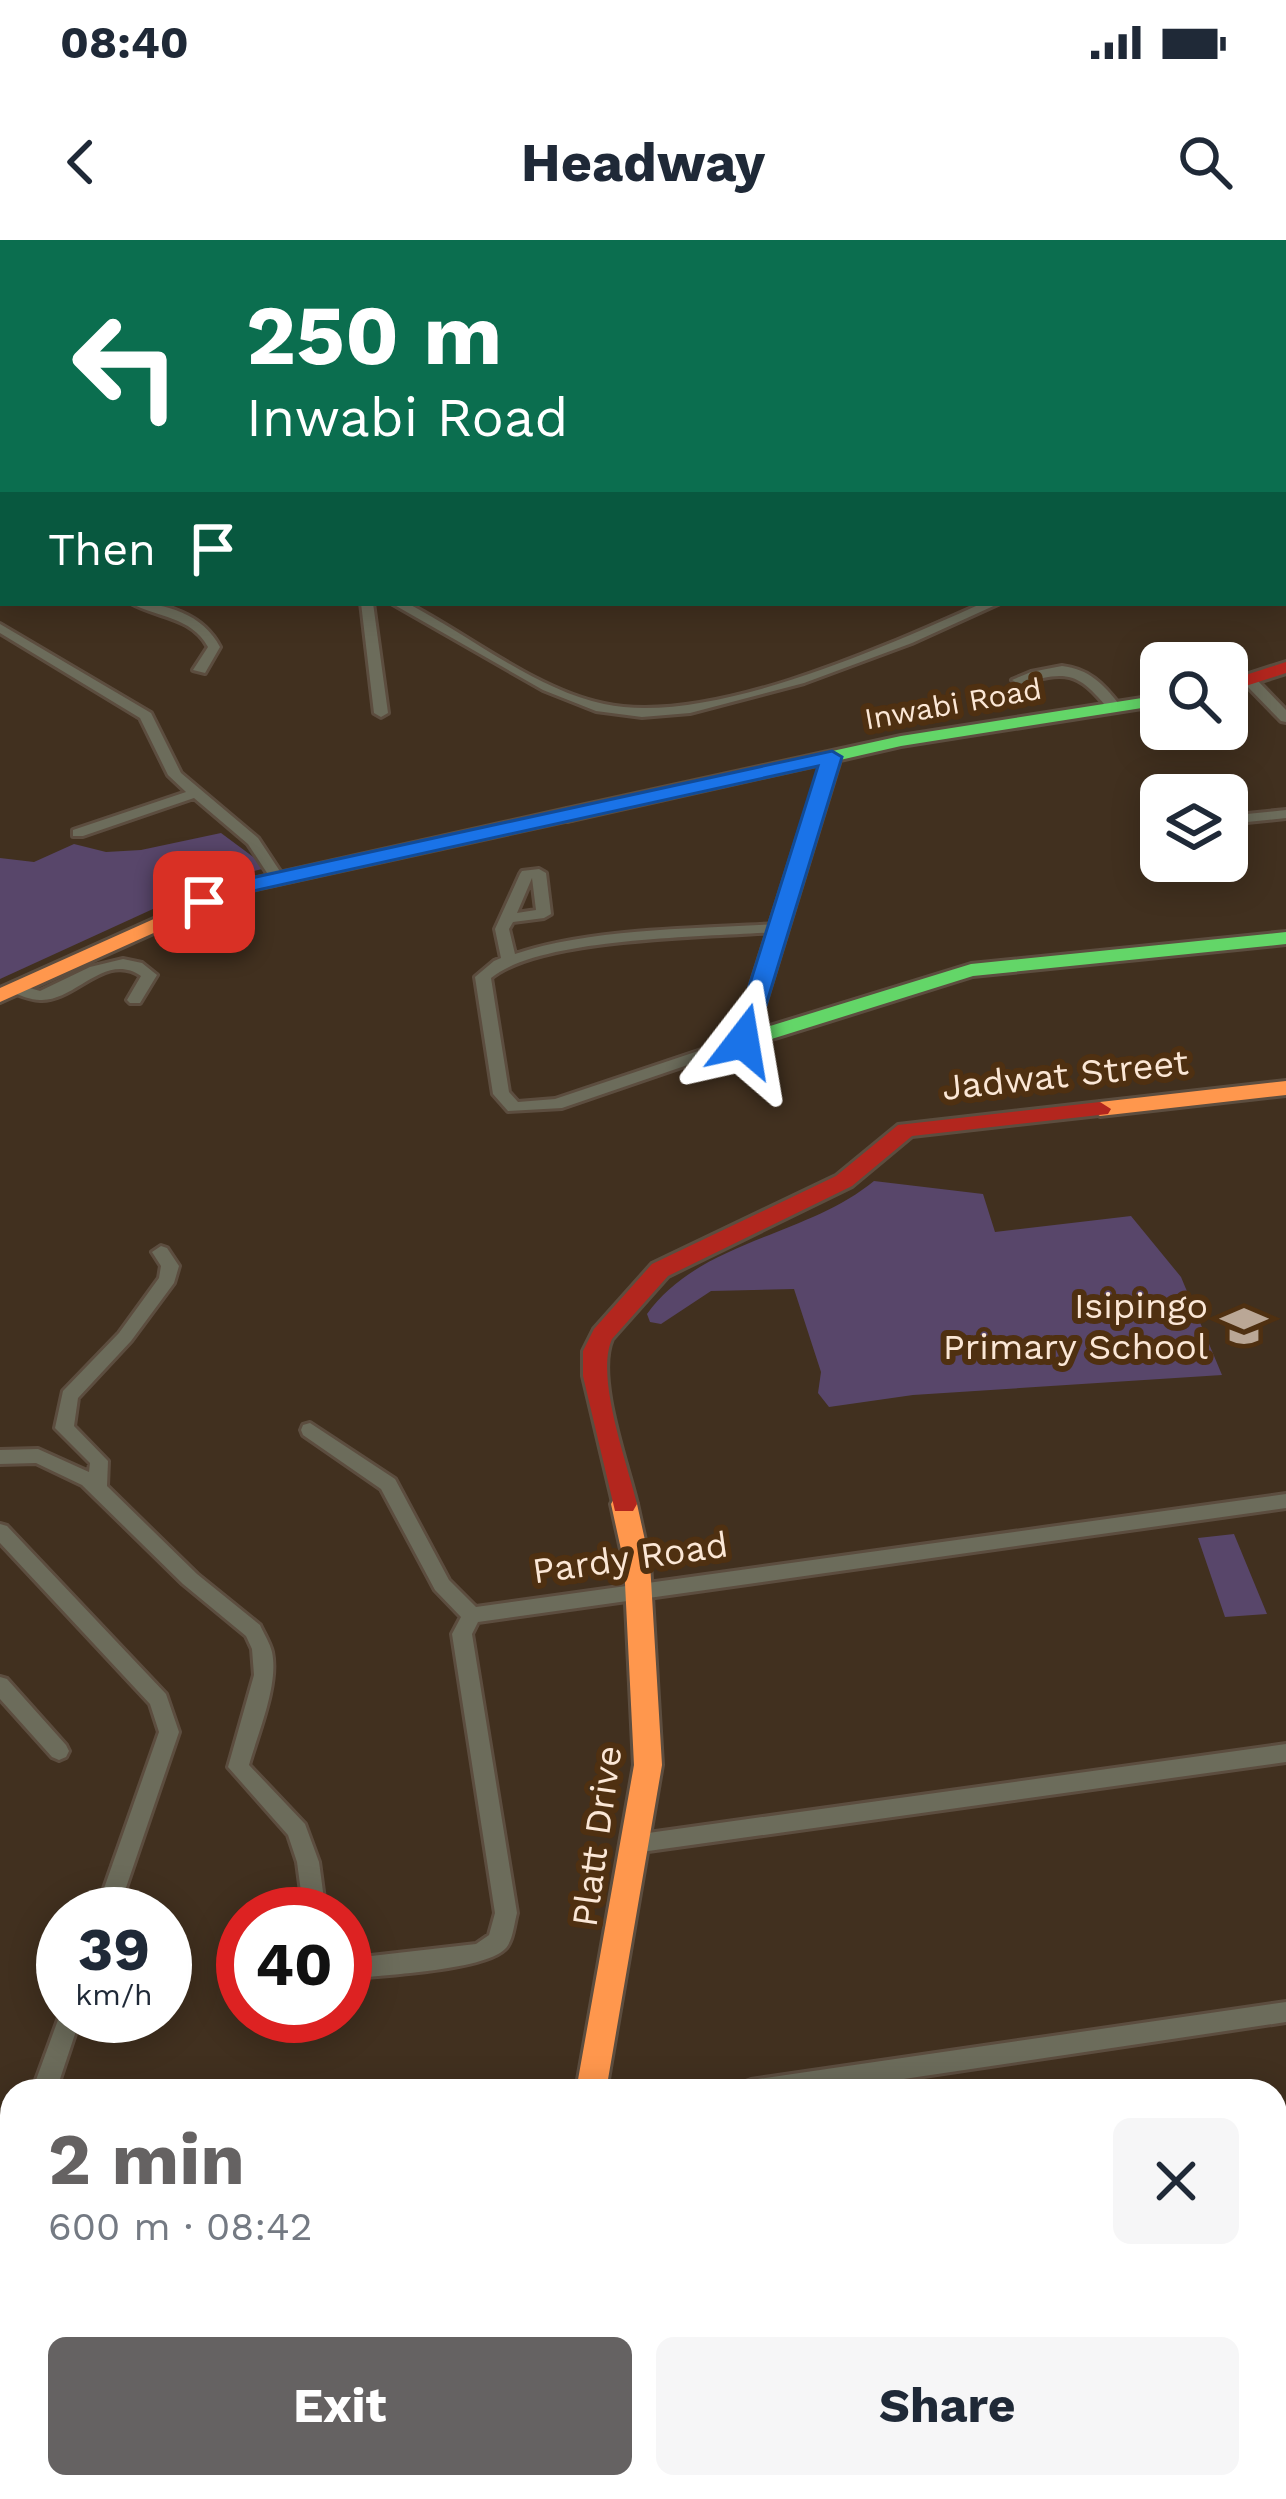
<!DOCTYPE html>
<html lang="en">
<head>
<meta charset="utf-8">
<style>
  :root { --surface:#fff; --page:#f6f6f7; --text:#1f2937; --muted:#747a83; --accent:#656262 }
  body { margin:0; font-family:"Work Sans",sans-serif; background:var(--page); color:var(--text); height:100vh; display:flex; flex-direction:column; font-size:45px; white-space:nowrap }
  * { box-sizing:border-box; margin:0 }
  p { font-size:39px; color:var(--muted) }
  .icon { flex:none; width:66px; height:66px; fill:none; stroke:currentColor; stroke-width:2; stroke-linecap:round; stroke-linejoin:round }
  .map { position:relative; flex:1; overflow:hidden }
  .drawer { position:absolute; left:0px; top:1839px; width:1287px; height:420px; display:flex; flex-direction:column; background:var(--surface); border-radius:36px 36px 0 0; box-shadow:0 6px 30px #0003 }
  .drawer>* { flex:none }
  .hud { position:absolute; left:0px; top:0px; width:1287px; height:366px; box-shadow:0 6px 30px #0003; background:#0b6e4f; color:#fff; overflow:hidden }
  .buttons { position:absolute; left:1140px; top:402px; display:grid; gap:24px }
  .buttons a { display:grid; place-items:center; width:108px; height:108px; border-radius:18px; background:var(--surface); box-shadow:0 6px 30px #0003; font-size:60px }
  .speed { position:absolute; left:36px; top:1647px; display:flex; gap:24px; font-size:60px; font-weight:700; text-align:center }
  .speed>* { display:grid; place-content:center; width:156px; height:156px; border-radius:50%; background:var(--surface); box-shadow:0 6px 30px #0003; line-height:1 }
  .speed small { font-size:30px; font-weight:400 }
  .speed .limit { border:18px solid #d22; background:#fff; color:#111 }
  .pin { position:absolute; display:grid; place-items:center; width:102px; height:102px; color:#fff; margin:-51px; border-radius:24px; box-shadow:0 6px 18px #0006 }
  .me { position:absolute; width:132px; margin:-66px; rotate:14deg; stroke-linejoin:round; filter:drop-shadow(0 0 9px #0008) }
  .turn { display:flex; align-items:center; gap:42px; height:252px; padding:0 48px; font-size:54px }
  .turn .icon { width:156px; height:156px; stroke-width:2.5 }
  .turn b { display:block; font-size:84px; line-height:102px }
  .then { display:flex; align-items:center; height:114px; padding:0 48px; background:#0003; gap:24px; font-size:45px }
  .round { display:grid; place-items:center; flex:none; width:126px; height:126px; border-radius:18px; background:var(--page) }
  .summary { display:flex; align-items:center; justify-content:space-between; height:204px; padding:0 48px }
  h1 { font-size:72px; font-weight:700; line-height:90px; color:var(--accent) }
  .primary-button { display:flex; gap:24px; margin-top:auto; padding:24px 48px }
  .primary-button a { flex:1; height:138px; border-radius:18px; background:var(--accent); color:#fff; font-size:48px; font-weight:700; line-height:138px; text-align:center }
  .primary-button a+a { background:var(--page); color:var(--text) }
  .status { display:flex; justify-content:space-between; align-items:center; height:84px; padding:0 60px; background:var(--surface); direction:ltr }
  .status svg { height:33px; fill:currentColor }
  header { display:flex; justify-content:space-between; align-items:center; height:156px; padding:0 48px; background:var(--surface); font-size:54px; font-weight:700 }
  .map>svg:first-child { display:block }
  .green { fill:#58466a }
  .lines { fill:none; stroke-linecap:round; stroke-linejoin:round }
  .street-casing { stroke:#5c4d3f; stroke-width:6 }
  .fast-casing { stroke:#5c4d3f; stroke-width:6 }
  .slow-casing { stroke:#5c4d3f; stroke-width:6 }
  .jam-casing { stroke:#5c4d3f; stroke-width:6 }
  .street { fill:#6c6c5b; fill-rule:evenodd }
  .fast { fill:#63d668; fill-rule:evenodd }
  .slow { fill:#ff974d; fill-rule:evenodd }
  .jam { fill:#b3261e; fill-rule:evenodd }
  .route { fill:#1a73e8; stroke:#114b97; stroke-width:3 }
  .labels { text-anchor:middle; stroke-width:12; stroke-linejoin:round; paint-order:stroke }
  .far-street-label { font-size:30px; fill:#fbe7d6; stroke:#4f3011 }
  .street-label { font-size:36px; fill:#fbe7d6; stroke:#4f3011 }
  .poi-label { font-size:36px; fill:#fbe7d6; stroke:#4f3011; text-anchor:end }
</style>
</head>
<body>
<div class="status"><b>08:40</b><svg viewBox="0 0 49 12"><path d="M0 12V9h3v3zM5 12V6h3v6zM10 12V3h3v9zM15 12V0h3v12zM26 1h20v11H26zM47 4h2v5h-2z"/></svg></div>
<header><svg class="icon" aria-label="back" viewBox="0 0 24 24"><path d="M15 5l-7 7 7 7"/></svg>Headway<svg class="icon" aria-label="search" viewBox="0 0 24 24"><circle cx="10" cy="10" r="6"/><path d="M15 15l6 6"/></svg></header>
<div class="map">
<svg width="1286" height="2259" viewBox="0 0 1286 2259">
  <rect width="100%" height="100%" fill="#41301f"/>
  <path class="green" d="M221,593L260,622L262,629L212,642L0,739V618L34,622L74,604L106,612L141,610Z
    M874,941L983,954L995,992L1131,976L1181,1037L1222,1135L913,1155L829,1167L818,1153L821,1132L794,1049L711,1051L661,1084L650,1082L647,1074C700,1000 806,997 874,941Z
    M1234,1294L1267,1374L1225,1377L1198,1298Z"/>
  <g class="lines">
    <g class="street-casing">
      <path id="street" d="M365,0H412L407,3H360Z
        M759,0H770L772,3H761Z
        M965,0H975L976,3H966Z
        M1151,0H1162L1165,3H1154Z
        M0,8H3V14H0Z
        M1284,47H1286V53H1284Z
        M0,50H3V56H0Z
        M1284,125H1286V132H1284Z
        M0,138H3V145H0Z
        M0,196H3V203H0Z
        M1284,203H1286V210H1284Z
        M0,242H3V250H0Z
        M0,335H3V343H0Z
        M1284,335L1286,336V344L1284,343Z
        M131,363C166,363 203,374 220,407L205,433L193,430L208,407C191,376 157,378 131,363Z
        M361,363H373L388,473L381,477L374,473Z
        M391,363H407C469,395 536,450 604,464C709,487 886,406 983,363H1000L912,403L804,443L690,473L642,477L596,471L543,450Z
        M0,384L151,473L181,533L258,598L285,639L283,642H273L248,604L194,558L83,596H73V590L186,552L168,535L140,478L0,393Z
        M1062,426C1089,429 1103,444 1119,464V470H1109C1077,430 1066,431 1019,444L1012,440L1031,432Z
        M1251,438L1256,439L1286,470V482L1281,481L1246,445V439Z
        M1227,476L1242,488V494H1232L1227,488Z
        M1286,570V578L1227,584V576Z
        M539,629L546,633L551,674L544,678L513,682L509,689L515,714C592,688 695,689 777,684L784,688L777,692C709,697 540,697 491,738L509,852L518,862L555,859L743,796L751,801L749,804L562,868L508,871L493,854L475,737L494,721L501,718L495,689L520,634L522,631ZM532,638L536,670L517,673Z
        M123,719L142,723L157,735L140,763H130L127,760L141,736C105,711 75,762 40,760C31,760 19,755 11,752L8,749L16,744L40,751L90,727Z
        M161,1006L167,1008L179,1026L174,1043L131,1101L78,1158L74,1186L108,1221L107,1246L197,1334L260,1385C264,1394 270,1403 272,1412C279,1444 258,1493 249,1525L305,1584L319,1622L326,1674H304L297,1622L288,1595L228,1527L254,1435L252,1409L246,1396L183,1344L82,1245L36,1223L0,1224V1210L38,1209L89,1232L90,1223L55,1188L63,1151L119,1093L159,1038L161,1026L152,1012Z
        M310,1183L395,1239L449,1340L476,1367L1286,1254V1268L478,1382L472,1394L517,1673C514,1684 513,1701 505,1709C483,1731 379,1735 345,1739V1719L476,1704L489,1695L495,1673L452,1394L461,1377L435,1350L381,1249L303,1195L301,1190L303,1185Z
        M0,1284L7,1286L166,1454L179,1492L117,1674H95L159,1492L150,1464L0,1303Z
        M0,1437L7,1439L66,1505L69,1511L66,1517L59,1520L52,1517L0,1459Z
        M1286,1504V1522L634,1613L626,1610L623,1604L626,1598L634,1595Z
        M1286,1762V1782L823,1851H739L743,1843L751,1840Z
        M62,1769L63,1776H81L56,1851H32Z
        M12,1933V1961L9,1962L1,1959L0,1944L4,1936Z"/>
    </g>
    <g class="fast-casing">
      <path id="fast" d="M1161,455V465L901,506L840,520L757,790L971,724L1286,692V704L973,736L743,808L733,801L821,524L567,581L558,575L567,569L901,496Z
        M586,2247H632L637,2259H591Z
        M761,2247H860L855,2259H756Z"/>
    </g>
    <g class="slow-casing">
      <path id="slow" d="M567,569L576,575L574,579L247,651L0,762V748L234,643Z
        M1286,841V855L1100,876L1089,869L1100,862Z
        M624,1254L633,1257L637,1264L650,1323L662,1525L606,1851H576L634,1525L624,1323L611,1264L615,1257Z
        M1286,2155V2189L1275,2191V2157Z"/>
    </g>
    <g class="jam-casing">
      <path id="jam" d="M1286,422V433L1227,452V441Z
        M1100,862L1111,869L1108,874L912,896L852,946L668,1036L612,1099C595,1137 627,1222 637,1264L633,1271H615L583,1136V1111L594,1089L652,1024L836,936L898,885Z
        M500,2247H534L531,2259H497Z"/>
    </g>
    <use href="#street" class="street"/>
    <use href="#fast" class="fast"/>
    <use href="#slow" class="slow"/>
    <use href="#jam" class="jam"/>
  </g>
  <path class="route" d="M832,511L842,517L755,801L743,809L732,801L818,526L248,652L204,668L193,662L242,640Z"/>
  <defs>
    <g id="school-bare" transform="scale(3.6)"><path d="M0-5L7-2L0 1L-7-2ZM-4 1L0 2.5L4 1V4Q0 6-4 4Z" fill="#baa796" stroke="#4f3011" stroke-width="2.5" paint-order="stroke"/></g>
  </defs>
  <g fill-rule="evenodd">
    <use href="#school-bare" x="1244" y="1086"/>
  </g>
  <g class="labels">
    <g class="far-street-label">
      <text transform="translate(953 464) rotate(-10)" y="10">Inwabi Road</text>
    </g>
    <g class="street-label">
      <text transform="translate(1065 834) rotate(-6)" y="13">Jadwat Street</text>
      <text transform="translate(630 1317) rotate(-8)" y="13">Pardy Road</text>
      <text transform="translate(596 1596) rotate(-82)" y="13">Platt Drive</text>
    </g>
    <g class="poi-label">
      <text x="1208" y="1078">Isipingo<tspan x="1208" dy="41">Primary School</tspan></text>
    </g>
  </g>
</svg>
<div class="buttons">
<a><svg class="icon" aria-label="search" viewBox="0 0 24 24"><circle cx="10" cy="10" r="6"/><path d="M15 15l6 6"/></svg></a>
<a><svg class="icon" aria-label="layers" viewBox="0 0 24 24"><path d="M12 4l9 5-9 5-9-5zM3 14l9 5 9-5"/></svg></a>
</div>
<div class="speed"><div>39<small>km/h</small></div><div class="limit">40</div></div>
<div class="pin" style="left:204px;top:662px;background:#d93025"><svg class="icon" aria-label="arrive" viewBox="0 0 24 24"><path d="M6 21V4h12l-3 4 3 4H6"/></svg></div>
<svg class="me" style="left:743px;top:801px" viewBox="-20 -20 40 40"><path d="M0-17L14 15 0 8-14 15z" fill="#1a73e8" stroke="#fff" stroke-width="4"/></svg>
<div class="hud">
<div class="turn"><svg class="icon" aria-label="left" viewBox="0 0 24 24"><path d="M17 20v-9H6M10 6l-5 5 5 5"/></svg><div><b>250 m</b>Inwabi Road</div></div>
<div class="then">Then<svg class="icon" aria-label="arrive" viewBox="0 0 24 24"><path d="M6 21V4h12l-3 4 3 4H6"/></svg></div>
</div>
<section class="drawer">
<div class="summary"><div><h1>2 min</h1><p>600 m · 08:42</p></div><a class="round"><svg class="icon" aria-label="close" viewBox="0 0 24 24"><path d="M6 6l12 12M18 6L6 18"/></svg></a></div>
<div class="primary-button"><a>Exit</a><a>Share</a></div>
</section>
</div>
</body>
</html>
